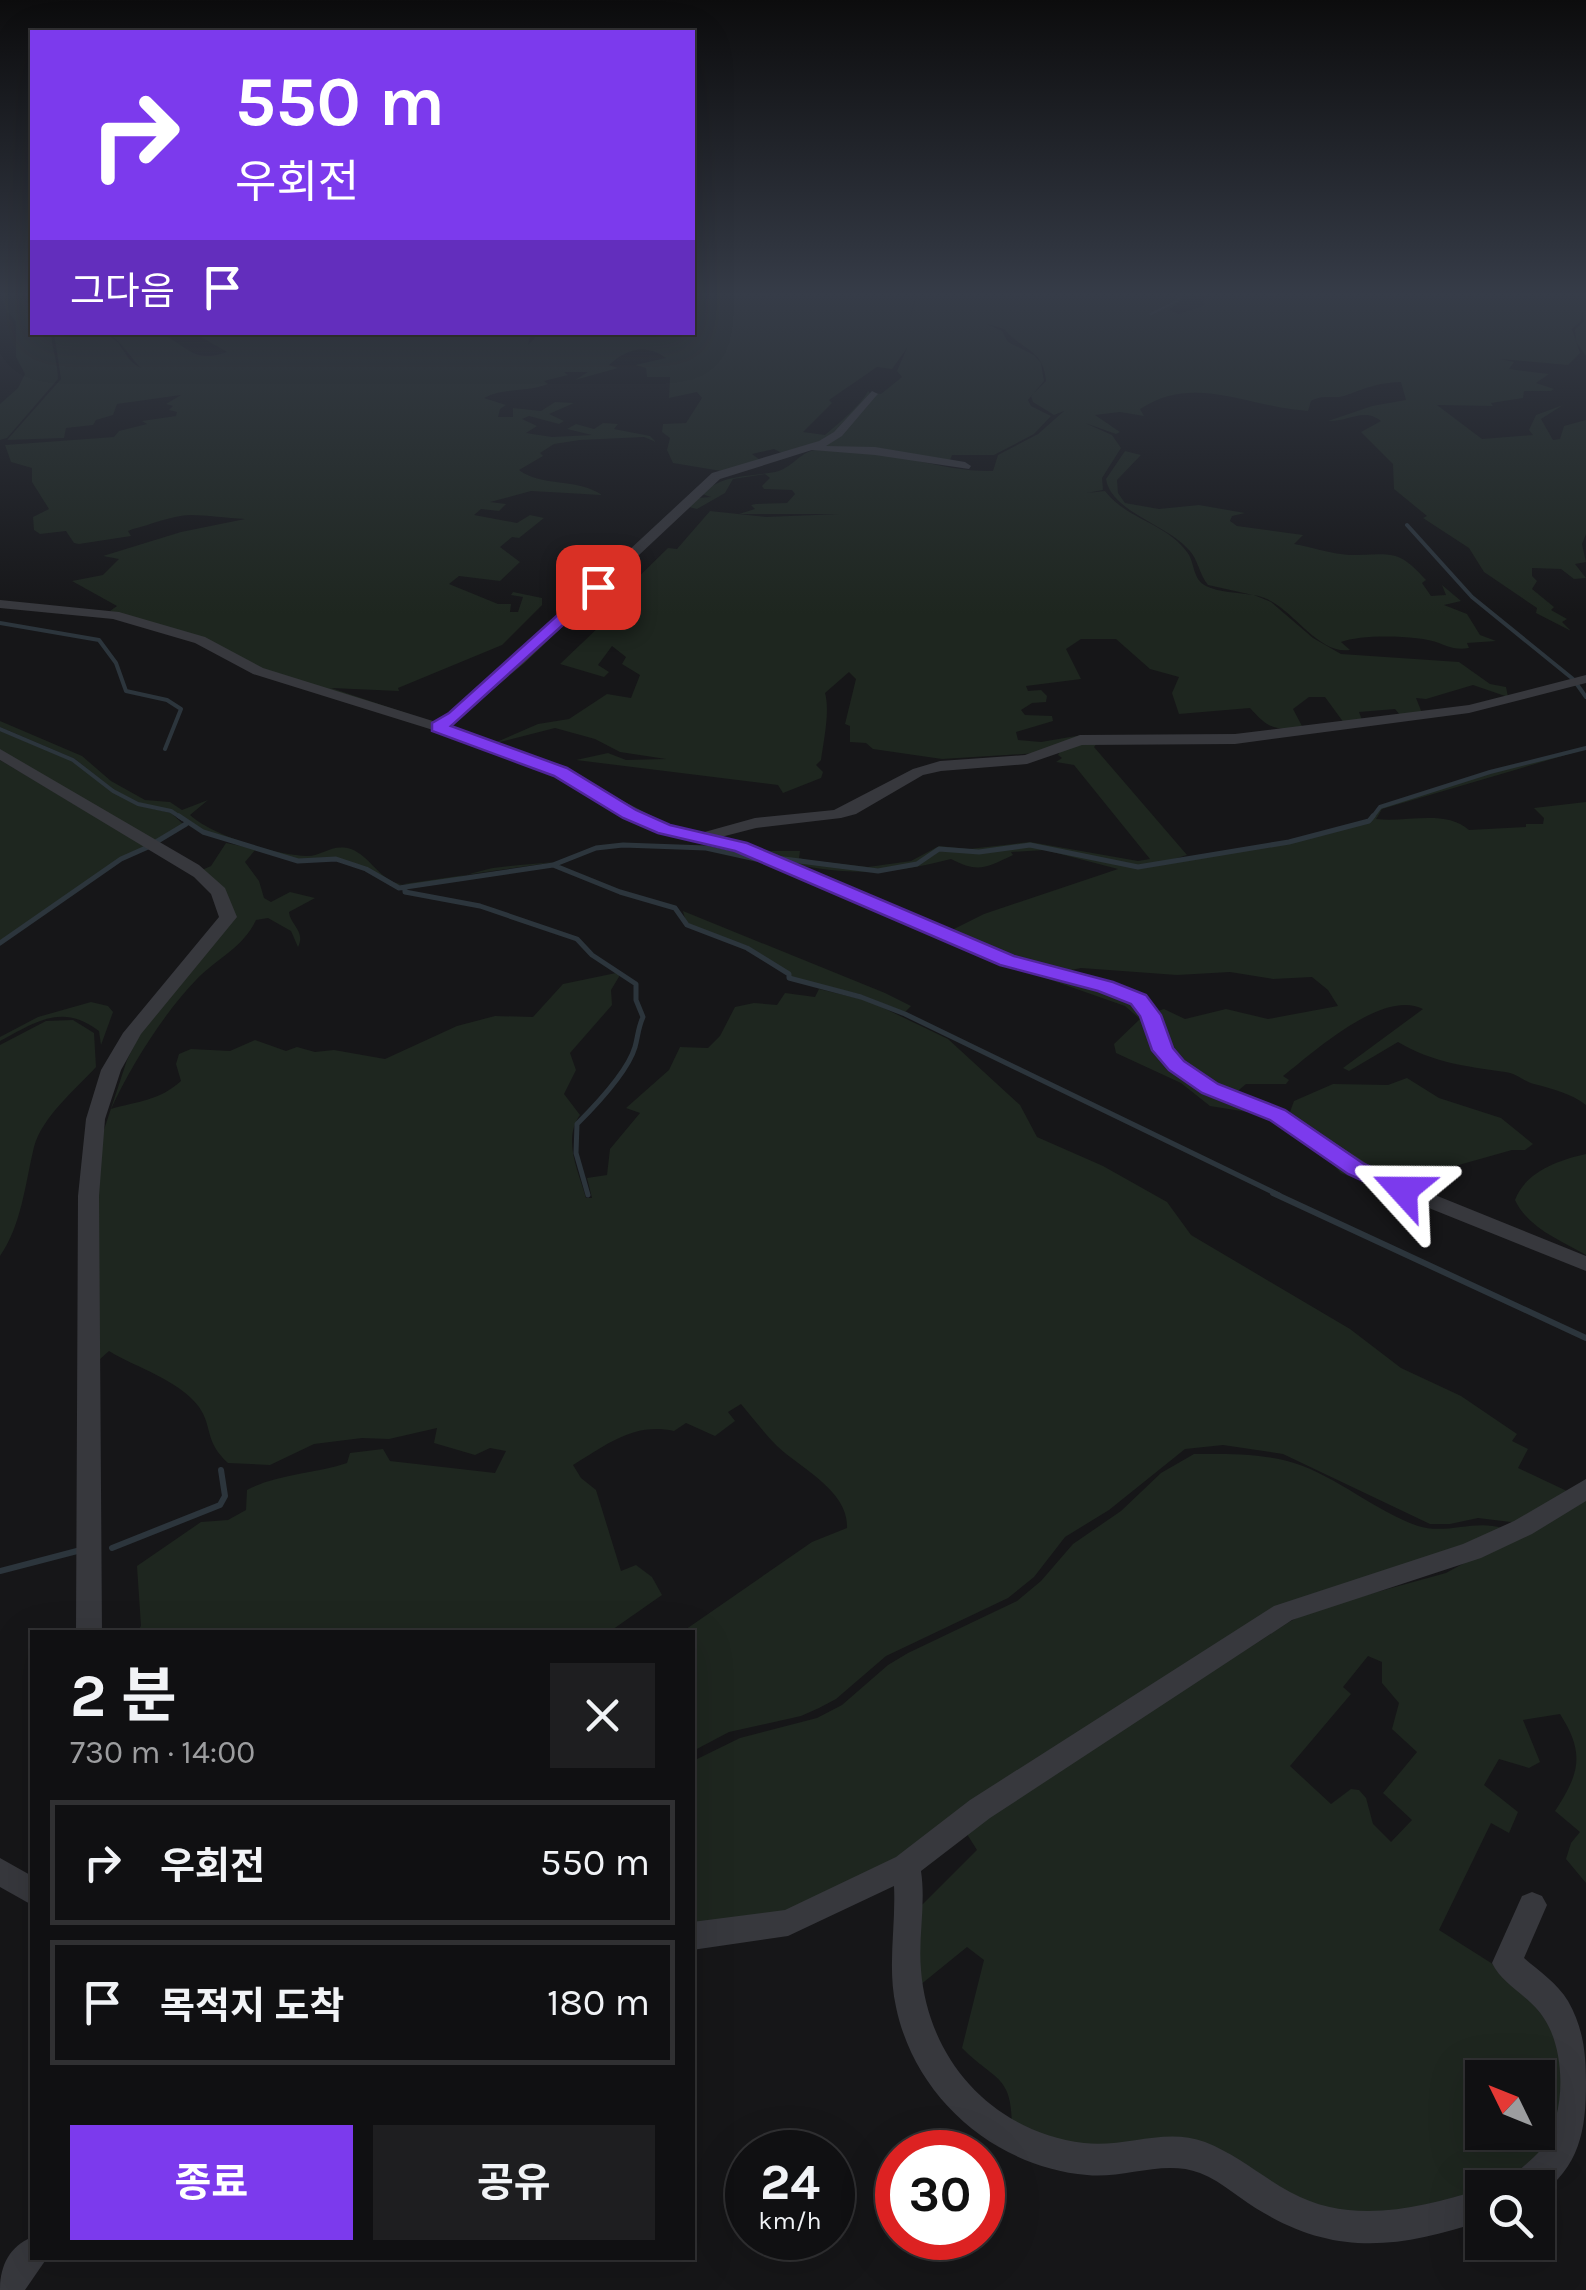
<!DOCTYPE html>
<html lang="ko">
<head>
<meta charset="utf-8">
<style>
  :root { --surface:#101012; --page:#1e1e20; --text:#f1f3f6; --muted:#9c9d9f; --line:#303032; --accent:#7c3aed }
  body { margin:0; font-family:Karla,"Noto Sans KR",sans-serif; background:var(--page); color:var(--text); height:100vh; display:flex; flex-direction:column; font-size:38px; white-space:nowrap }
  * { box-sizing:border-box; margin:0 }
  p { font-size:32px; color:var(--muted) }
  .icon { flex:none; width:55px; height:55px; fill:none; stroke:currentColor; stroke-width:2; stroke-linecap:round; stroke-linejoin:round }
  .map { position:relative; flex:1; overflow:hidden }
  .drawer { position:absolute; left:30px; top:1630px; width:665px; height:630px; display:flex; flex-direction:column; background:var(--surface); border-radius:0px; box-shadow:0 10px 40px #0002,0 0 0 2px var(--line) }
  .drawer>* { flex:none }
  .banner { position:absolute; left:30px; top:30px; width:665px; height:305px; border-radius:0px; box-shadow:0 10px 40px #0002,0 0 0 2px var(--line); background:#7c3aed; color:#fff; overflow:hidden }
  .needle { width:65px; rotate:313deg }
  .fabs { position:absolute; left:1465px; top:2060px; display:grid; gap:20px }
  .fabs a { display:grid; place-items:center; width:90px; height:90px; border-radius:0px; background:var(--surface); box-shadow:0 10px 40px #0002,0 0 0 2px var(--line); font-size:50px }
  .speed { position:absolute; left:725px; top:2130px; display:flex; gap:20px; font-size:50px; font-weight:700; text-align:center }
  .speed>* { display:grid; place-content:center; width:130px; height:130px; border-radius:50%; background:var(--surface); box-shadow:0 10px 40px #0002,0 0 0 2px var(--line); line-height:1 }
  .speed small { font-size:25px; font-weight:400 }
  .speed .limit { border:15px solid #d22; background:#fff; color:#111 }
  .pin { position:absolute; display:grid; place-items:center; width:85px; height:85px; color:#fff; margin:-42px; border-radius:20px; box-shadow:0 5px 15px #0006 }
  .me { position:absolute; width:110px; margin:-55px; rotate:294deg; stroke-linejoin:round; filter:drop-shadow(0 0 8px #0008) }
  .turn { display:flex; align-items:center; gap:35px; height:210px; padding:0 40px; font-size:45px }
  .turn .icon { width:130px; height:130px; stroke-width:2.5 }
  .turn b { display:block; font-size:70px; line-height:85px }
  .then { display:flex; align-items:center; height:95px; padding:0 40px; background:#0003; gap:20px; font-size:38px }
  .round { display:grid; place-items:center; flex:none; width:105px; height:105px; border-radius:0px; background:var(--page) }
  .head { display:flex; align-items:center; justify-content:space-between; height:170px; padding:0 40px }
  h1 { font-size:60px; font-weight:700; line-height:75px }
  .cta { display:flex; gap:20px; margin-top:auto; padding:20px 40px }
  .cta a { flex:1; height:115px; border-radius:0px; background:var(--accent); color:#fff; font-size:40px; font-weight:700; line-height:115px; text-align:center }
  .cta a+a { background:var(--page); color:var(--text) }
  ul { padding:0; list-style:none }
  li { display:flex; align-items:center; gap:30px; height:125px; margin:0 20px 15px; padding:0 20px; border:5px solid var(--line); border-radius:0px }
  li div { flex:1 }
  li b { display:block; font-size:38px }
  li em { font-style:normal }
  .map>svg:first-child { display:block }
  .green { fill:#1e261f; fill-rule:evenodd }
  .lines { fill:none; stroke-linecap:round; stroke-linejoin:round }
  .stream-far3 { stroke:#2c353c; stroke-width:2.5 }
  .stream-far2 { stroke:#2c353c; stroke-width:4 }
  .stream-far1 { stroke:#2c353c; stroke-width:5 }
  .stream { stroke:#2c353c; stroke-width:6 }
  .minor { fill:#37383d; fill-rule:evenodd }
  .route { fill:#7c3aed; stroke:#51269a; stroke-width:2.5 }
</style>
</head>
<body>
<div class="map">
<svg width="1586" height="2290" viewBox="0 0 1586 2290">
  <rect width="100%" height="100%" fill="#161618"/>
  <path class="green" d="M0,293H19L32,309V332L51,333C52,348 58,364 58,379L7,438L0,440V404L18,388L25,374L16,357V322L6,310Z
    M693,293H916L910,317L918,293H1175L1182,300L1169,310L1179,314L1203,306L1204,300L1213,293H1475L1463,300L1479,293H1586V356L1576,342L1575,329L1584,321L1582,311L1581,321L1572,329L1580,353L1568,365L1500,359L1514,362L1509,369L1549,374L1536,383L1554,389L1551,391H1524L1523,398L1491,403L1493,406L1437,405L1482,439L1533,435L1529,430L1536,415L1563,405L1541,419L1553,440L1560,439L1564,426L1586,420V534L1582,544L1586,562L1575,564L1586,578L1574,579L1561,569L1532,568V576L1537,581L1532,589L1554,607L1551,610L1567,619L1562,622L1571,631L1536,613L1537,608L1484,572L1469,548L1423,518L1427,516L1394,489L1393,464L1361,432L1381,421C1364,407 1348,422 1328,421L1372,406L1406,400L1401,382C1376,383 1367,388 1344,396C1333,399 1323,394 1311,401L1308,411C1248,407 1194,373 1140,409L1144,416L1120,412L1095,415L1120,432L1116,434L1085,423L1112,435L1121,448L1102,478L1103,490L1087,493L1105,491C1126,519 1166,523 1187,552C1195,562 1192,579 1206,586C1218,592 1239,593 1253,595L1208,585C1199,574 1198,559 1189,550C1167,524 1111,512 1106,479L1125,451L1141,455L1117,480L1118,493L1125,503L1159,509L1199,505L1245,513L1232,516L1230,521L1237,526L1303,535L1294,544C1311,547 1331,554 1349,555C1390,555 1397,547 1426,580L1422,583L1431,596L1446,595L1442,585L1461,601L1444,605L1467,614L1480,635L1496,641L1467,643L1469,648C1456,650 1449,647 1439,643C1419,635 1361,634 1341,642L1350,650C1314,655 1290,600 1254,595L1271,602L1313,638L1341,654L1459,662L1490,684L1506,687L1508,697L1473,685L1426,699L1416,698L1422,713L1401,716L1395,709L1359,712L1362,720L1344,723L1325,697H1309L1293,709L1303,728C1274,731 1268,728 1250,708L1179,714L1172,693L1179,677L1150,669L1116,639H1081L1066,649L1081,679L1026,686L1028,691L1041,690L1047,696L1046,702L1032,703L1021,710L1025,715L1052,716L1053,721L1016,732L1018,740L1041,742L1082,735L1097,738H1081L1038,753L942,759L873,749L866,743L850,742V726L845,724L856,679L849,672L825,693C830,711 824,739 821,760L816,765L823,772L821,778L783,793L778,785L576,760L608,753L626,760L666,759L620,752L595,739L555,728L492,744L538,724L569,719L607,694L631,698L640,675L622,664L626,657L612,646L598,665L609,672L604,677L560,664L602,624L614,601L668,548L677,549L710,511L766,517L839,514H739L755,509L751,505L756,504L787,503L795,494L792,490L764,489L762,486L770,478L765,474L733,479L725,493L697,509L689,507L698,498L711,497L702,494C722,474 748,477 775,472C791,469 800,452 815,450C876,443 935,472 993,471L998,455L1038,434L1064,411L1054,415L1033,402L1031,396L1046,381C1043,349 1024,352 1004,329L987,324L1002,331L1008,342L1034,355L1041,363L1044,381L1028,400L1031,406L1051,416L1034,434L994,455H952L949,463L873,449L819,447L844,432L875,393L881,394L902,377L897,371L907,348L892,369L877,367L829,400L832,403L803,432L825,435C838,424 861,405 868,391L871,394C850,428 821,446 784,454L774,449L752,454L760,460L721,471L673,463L667,450L670,438L662,432L663,424L686,423L702,398L697,392L669,398L670,377H647L646,368L635,365L666,358C646,343 626,349 609,365L618,368L575,380L588,372H564L568,375L544,381L548,384C525,393 505,387 484,398L506,405L500,409L498,417H513V408L541,411L555,402L574,403L549,414L564,421L559,424L529,416L522,419L537,426L526,433L552,437L592,435L567,429L576,424L594,429L603,423L618,424L614,429L650,436L656,442L644,437L580,440L554,444L540,453L543,456L519,470C542,487 577,478 602,495L531,491L490,502L506,504L499,511L481,509L474,515L517,523L530,515L544,518L519,538L512,537L500,547L520,562L500,581L459,576L449,584L498,604H511L510,612H518L523,597L511,595L513,592L542,598V605L502,645L398,688L399,691L331,688L430,721L260,671L205,641L110,611L117,606L72,581L103,575L119,559L103,556L181,532L245,519C226,518 207,515 190,515C173,515 150,525 133,529L128,531L131,536L79,544L74,543L66,531L40,534L34,530L33,517L49,509L32,482V468L11,462L5,445L114,437L119,431L147,424L142,421L176,416L177,412L169,410L173,406L166,404L181,395L117,404L113,415L96,420L93,425L66,428L64,438L7,440L61,379L54,333C74,333 106,326 119,344C128,356 127,360 141,368C130,358 122,340 106,333C121,333 148,327 162,334C188,346 193,364 227,352L194,333H531L528,345L535,338V333L692,332Z
    M0,721L82,756L111,781L145,800L170,802L182,810L208,800L190,815C213,836 276,855 307,856C323,856 332,843 351,849C370,856 380,881 401,884C430,888 466,874 493,868C514,865 535,864 555,862L397,885L345,860L297,859L204,832L175,812L140,803L114,790L75,759L0,727Z
    M0,731L73,761L111,791L137,805L171,813L183,824L154,841L0,751Z
    M1098,742L1094,747L1187,855L1155,865L1291,842L1370,821L1381,807L1491,772L1586,749L1382,809L1376,819C1406,823 1445,809 1469,830L1526,827V824H1543L1544,818L1534,808L1586,802V1105C1570,1093 1553,1089 1534,1084C1524,1082 1517,1073 1505,1072C1468,1067 1431,1062 1398,1042L1349,1071L1343,1068L1423,1009C1383,988 1313,1053 1283,1076L1289,1080L1286,1084H1246L1233,1095L1178,1064L1152,1013L1164,1009L1185,1019L1226,1009L1268,1019L1338,1006L1328,990L1312,977L1273,979L1230,972L1177,975L1081,968L1056,973L1008,958L948,932L984,914L1118,869L1045,850L1011,852L1013,855C986,868 978,873 951,859C881,877 840,875 770,859L831,864L768,856L720,840L721,837L762,851H800L799,858L807,860L868,867L911,861L939,846L969,849L1030,842L1138,861L1150,859L1074,765L1056,762L1062,758L1058,755L1062,748Z
    M0,760L145,846L120,859L0,941Z
    M226,843L256,849L245,862L259,881L264,898L271,902L290,892L315,898L289,912C290,925 306,931 298,947L291,931L268,918L256,920C243,948 217,958 196,980C164,1013 130,1067 111,1109C138,1101 159,1101 181,1081L176,1064L179,1054L191,1049L230,1051L255,1040L286,1051L297,1047L315,1052L334,1050L385,1059L457,1026L495,1016L533,1017L563,984L616,973L620,975L611,990L612,1005L570,1053L576,1070L564,1094L580,1115C562,1140 579,1172 586,1198H592L587,1178L607,1175L610,1149L640,1113L626,1108L669,1070L680,1047L708,1048L720,1036L735,1007L754,1003L777,1005L785,993L815,997L819,989L869,1001L948,1039L1020,1105L1037,1137L1103,1166L1167,1202L1191,1235L1350,1329L1401,1368L1461,1396L1517,1434L1512,1441L1528,1449L1518,1468L1569,1492L1519,1523L1478,1518L1450,1524H1430L1283,1454L1223,1445L1185,1449L1109,1510L1065,1537L1034,1577L1008,1598L886,1656L836,1699L819,1708L801,1716L729,1732L693,1751L692,1632H682L812,1542L847,1528C849,1491 800,1468 777,1446C764,1433 753,1418 741,1404L728,1412L735,1421L715,1436L686,1423L674,1431C634,1422 606,1445 573,1465L581,1478L596,1490L621,1571L636,1565L652,1577L662,1595L609,1632H137L141,1626L137,1566L201,1522L228,1520L246,1510L247,1490C277,1474 314,1474 347,1463L350,1453L383,1449L390,1461L495,1473L506,1451L490,1448L475,1455L434,1443L437,1428L389,1439L362,1438L314,1444L270,1465L228,1463C204,1441 213,1427 199,1407C179,1380 137,1368 109,1351L99,1360L98,1148L127,1060L142,1030L216,941L226,894L202,870L211,866Z
    M683,911L885,993L911,1006L905,1012L859,994L791,978L789,973L748,946L694,928L686,922Z
    M985,957L1111,991L1140,1007L1157,1053L1422,1205L1341,1173L1318,1149L1260,1114L1210,1106L1181,1083L1116,1053L1114,1044L1140,1019L1125,1006Z
    M91,1002L108,1006L113,1012L101,1045L99,1031C62,1003 36,1022 0,1041V1037L38,1017Z
    M73,1020L94,1033L96,1067C76,1089 42,1117 34,1147C25,1184 22,1224 0,1256V1045L46,1021Z
    M1407,1078L1439,1098L1501,1118L1533,1144L1525,1150H1512L1448,1168L1403,1170L1351,1163L1283,1116L1290,1112L1294,1101L1333,1084L1388,1085Z
    M1586,1154V1255C1560,1240 1528,1228 1515,1200C1525,1172 1559,1160 1586,1154Z
    M1194,1454C1226,1454 1262,1453 1294,1463C1338,1477 1375,1511 1418,1526C1446,1535 1475,1519 1502,1528L1455,1553L1319,1592L924,1843L783,1918L693,1932V1761L740,1738L817,1718L842,1705L888,1665L908,1653L1017,1601L1041,1581L1073,1544L1121,1511L1161,1473Z
    M1586,1497V1883L1566,1859L1571,1843L1580,1832L1555,1811C1580,1773 1585,1753 1560,1714L1523,1720L1540,1762L1529,1768L1499,1759L1484,1785L1518,1812L1509,1833L1491,1823L1439,1930L1518,1980L1565,2042L1563,2120L1528,2174L1497,2187L1482,2188V2194L1466,2201L1334,2218L1248,2177L1100,2149L1012,2128C1012,2074 996,2082 962,2048L984,1960L967,1947L914,1990L919,1908L977,1850L965,1831L1289,1622L1315,1609L1446,1573ZM1368,1656L1382,1662V1683L1399,1703L1392,1729L1417,1752L1383,1793L1412,1820L1391,1842L1373,1824L1366,1798L1359,1790L1351,1789L1331,1804L1290,1766L1351,1694L1343,1687ZM1482,2078H1538V2132H1482Z"/>
  <g class="lines">
    <path class="stream-far3" d="M1151,314L1179,300L1176,293"/>
    <path class="stream-far2" d="M1407,525L1472,597L1573,679
      M0,623L99,640L116,663L126,691L167,700L181,709L165,749
      M1576,683L1586,697
      M0,729L73,760L113,791L138,804L171,811L183,819
      M1371,819L1380,807L1490,772L1586,748"/>
    <path class="stream-far1" d="M179,816L203,832L298,861L336,859L366,869L399,888L553,865L596,848L623,845L706,848L756,859
      M156,842L186,824
      M776,858L878,871L917,864L939,849L979,852L1030,845L1138,867L1289,842L1369,821L1373,816
      M553,865L620,892L675,908L687,925L747,948L789,974V978L861,997L905,1014L1279,1195
      M405,888V892L480,906L577,939L592,955L636,984V1000L643,1017C638,1028 638,1036 635,1047C628,1071 595,1106 577,1124L576,1153L588,1195
      M0,943L121,859L148,847"/>
    <path class="stream" d="M1273,1193L1586,1338
      M112,1548L220,1505L225,1496L221,1470
      M0,1571L77,1551"/>
    <path class="minor" d="M872,391L878,394L876,396L842,436L826,446L875,447L965,462L971,466L969,469L875,455L812,450L720,479L524,663L450,726L546,761L669,825L701,833L755,818L834,810L913,769L940,761L1025,755L1080,735L1235,734L1469,705L1586,675V683L1469,713L1235,744L1082,745L1027,764L941,771L923,775L856,814L841,818L756,828L721,837L747,844L1013,957L1126,987L1152,1003L1172,1048L1183,1061L1217,1084L1285,1111L1383,1174L1586,1256V1271L1369,1184L1271,1119L1203,1092L1169,1069L1154,1050L1138,1010L1114,995L1001,965L736,851L658,832L536,767L433,730L253,674L195,643L113,619L0,608V600L119,612L205,637L263,668L436,722L450,714L514,657L712,473L819,441L834,432Z
      M0,749L199,865L225,888L237,917L141,1034L121,1070L105,1119L99,1196L102,1632H76L78,1196L86,1119L101,1070L123,1033L219,917L211,894L194,877L0,760Z
      M1586,1479V1501L1532,1534L1481,1558L1292,1620L990,1818L921,1871C926,1904 918,1937 921,1970C928,2060 993,2132 1084,2143C1125,2148 1165,2127 1205,2142C1236,2154 1261,2176 1290,2192C1352,2226 1419,2208 1482,2189V2221C1403,2247 1339,2257 1264,2213C1242,2201 1223,2182 1200,2173C1164,2159 1124,2179 1087,2175C995,2167 915,2098 896,2007C887,1966 896,1927 894,1886L788,1936L692,1950V1922L785,1910L896,1857L970,1800L1274,1606L1463,1544L1514,1521Z
      M0,1858L32,1876V1905L0,1887Z
      M1532,1892L1542,1896L1547,1905L1524,1958C1539,1971 1558,1984 1568,2001C1583,2027 1586,2053 1586,2082C1586,2131 1580,2166 1538,2197V2188H1506C1513,2171 1531,2163 1542,2148C1566,2116 1566,2053 1545,2020C1532,1997 1503,1986 1492,1963L1522,1896Z
      M32,2237V2258H47L25,2290H0C0,2266 9,2247 32,2237Z"/>
  </g>
  <linearGradient id="sky" x2="0" y2="1"><stop stop-color="#0c0c0d"/><stop offset="0.48" stop-color="#363c48"/><stop offset="1" stop-color="#363c48" stop-opacity="0"/></linearGradient>
  <rect width="1586" height="614" fill="url(#sky)"/>
  <path class="route" d="M592,584L605,587L451,726L567,768L636,810L670,825L747,843L1014,956L1113,982L1146,995L1161,1015L1173,1048L1184,1061L1218,1084L1285,1110L1364,1164L1412,1185L1415,1190L1412,1196H1395L1348,1174L1270,1120L1202,1093L1169,1070L1152,1050L1140,1016L1131,1004L1098,991L1000,965L735,851L658,833L623,818L554,776L432,731V723L449,713Z"/>
</svg>
<div class="fabs">
<a><svg class="needle" viewBox="-14 -14 28 28"><path d="M0-13l5 13h-10z" fill="#e53935"/><path d="M0 13l5-13h-10z" fill="#9c9d9f"/></svg></a>
<a><svg class="icon" aria-label="search" viewBox="0 0 24 24"><circle cx="10" cy="10" r="6"/><path d="M15 15l6 6"/></svg></a>
</div>
<div class="speed"><div>24<small>km/h</small></div><div class="limit">30</div></div>
<div class="pin" style="left:598px;top:587px;background:#d93025"><svg class="icon" aria-label="arrive" viewBox="0 0 24 24"><path d="M6 21V4h12l-3 4 3 4H6"/></svg></div>
<svg class="me" style="left:1403px;top:1190px" viewBox="-20 -20 40 40"><path d="M0-17L14 15 0 8-14 15z" fill="#7c3aed" stroke="#fff" stroke-width="4"/></svg>
<div class="banner">
<div class="turn"><svg class="icon" aria-label="right" viewBox="0 0 24 24"><path d="M7 20v-9h11M14 6l5 5-5 5"/></svg><div><b>550 m</b>우회전</div></div>
<div class="then">그다음<svg class="icon" aria-label="arrive" viewBox="0 0 24 24"><path d="M6 21V4h12l-3 4 3 4H6"/></svg></div>
</div>
<section class="drawer">
<div class="head"><div><h1>2 분</h1><p>730 m · 14:00</p></div><a class="round"><svg class="icon" aria-label="close" viewBox="0 0 24 24"><path d="M6 6l12 12M18 6L6 18"/></svg></a></div>
<ul>
<li><svg class="icon" aria-label="right" viewBox="0 0 24 24"><path d="M7 20v-9h11M14 6l5 5-5 5"/></svg><div><b>우회전</b></div><em>550 m</em></li>
<li><svg class="icon" aria-label="arrive" viewBox="0 0 24 24"><path d="M6 21V4h12l-3 4 3 4H6"/></svg><div><b>목적지 도착</b></div><em>180 m</em></li>
</ul>
<div class="cta"><a>종료</a><a>공유</a></div>
</section>
</div>
</body>
</html>
